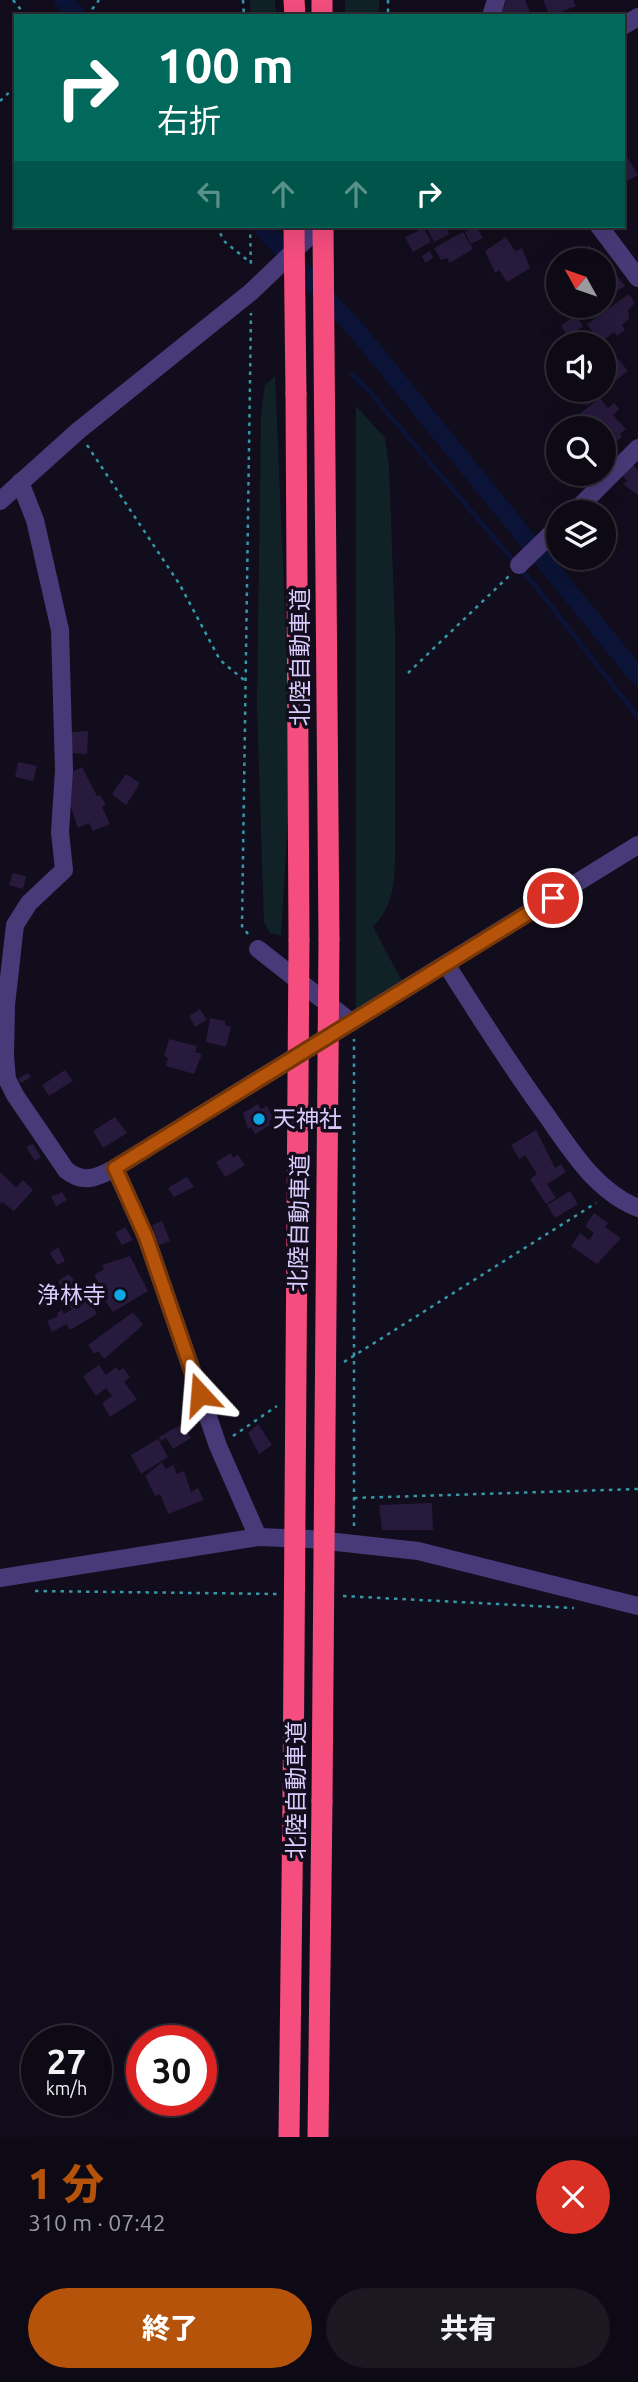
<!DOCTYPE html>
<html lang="ja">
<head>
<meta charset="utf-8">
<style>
  :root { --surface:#0e0a15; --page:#1c1822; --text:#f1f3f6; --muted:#9b9aa0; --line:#2e2b34; --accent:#b45309 }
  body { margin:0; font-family:Ubuntu,"Noto Sans JP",sans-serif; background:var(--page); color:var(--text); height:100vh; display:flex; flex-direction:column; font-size:26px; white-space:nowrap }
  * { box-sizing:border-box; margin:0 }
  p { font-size:23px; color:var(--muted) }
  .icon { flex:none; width:38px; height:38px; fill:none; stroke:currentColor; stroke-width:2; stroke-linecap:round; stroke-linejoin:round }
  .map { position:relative; height:2137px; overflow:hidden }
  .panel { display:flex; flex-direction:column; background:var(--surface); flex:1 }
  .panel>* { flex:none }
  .guide { position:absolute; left:14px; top:14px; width:611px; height:214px; border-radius:0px; box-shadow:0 7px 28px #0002,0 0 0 2px var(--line); background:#00695c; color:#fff; overflow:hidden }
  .needle { width:46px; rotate:310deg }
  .controls { position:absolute; left:546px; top:248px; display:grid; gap:14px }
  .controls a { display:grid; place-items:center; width:70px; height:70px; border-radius:50%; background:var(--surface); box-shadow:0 7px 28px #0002,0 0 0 2px var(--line); font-size:35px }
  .speed { position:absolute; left:21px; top:2025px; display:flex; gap:14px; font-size:35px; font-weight:700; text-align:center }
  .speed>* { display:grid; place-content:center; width:91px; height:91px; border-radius:50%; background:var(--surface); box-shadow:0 7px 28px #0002,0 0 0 2px var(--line); line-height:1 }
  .speed small { font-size:18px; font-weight:400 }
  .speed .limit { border:10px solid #d22; background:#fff; color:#111 }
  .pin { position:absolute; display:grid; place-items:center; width:60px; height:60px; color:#fff; margin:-30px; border:4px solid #fff; border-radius:50%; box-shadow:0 2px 7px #0007 }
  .me { position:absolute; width:77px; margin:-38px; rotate:341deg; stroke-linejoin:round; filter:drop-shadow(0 0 5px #0008) }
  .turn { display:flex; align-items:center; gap:24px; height:147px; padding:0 28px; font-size:32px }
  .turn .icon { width:91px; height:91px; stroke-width:2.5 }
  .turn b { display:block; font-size:49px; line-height:60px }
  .lanes { display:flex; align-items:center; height:66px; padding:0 28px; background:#0003; justify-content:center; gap:35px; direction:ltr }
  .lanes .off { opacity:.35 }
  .round { display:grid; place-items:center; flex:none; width:74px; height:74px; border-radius:37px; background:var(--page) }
  .overview { display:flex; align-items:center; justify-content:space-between; height:119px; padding:0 28px }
  h1 { font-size:42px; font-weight:800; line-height:52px; color:var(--accent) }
  .action { display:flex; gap:14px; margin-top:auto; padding:14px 28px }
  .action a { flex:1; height:80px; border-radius:42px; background:var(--accent); color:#fff; font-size:28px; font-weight:800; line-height:80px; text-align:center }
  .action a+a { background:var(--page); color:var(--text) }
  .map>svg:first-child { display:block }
  .green { fill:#102226 }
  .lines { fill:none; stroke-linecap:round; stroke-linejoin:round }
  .stream { stroke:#0b1336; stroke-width:5 }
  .canal { stroke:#0b1336; stroke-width:18 }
  .building { fill:#271a3c }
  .path { stroke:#3498a7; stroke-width:2.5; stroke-dasharray:3.5 5; stroke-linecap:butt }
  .minor { stroke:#483a78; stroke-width:18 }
  .highway { stroke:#f44d7e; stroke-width:21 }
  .highway-bridge { stroke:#f44d7e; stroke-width:21 }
  .route-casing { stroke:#753606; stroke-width:18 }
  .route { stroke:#b45309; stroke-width:12 }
  .poi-dot { fill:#0ea6e5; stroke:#120d1c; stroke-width:2.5 }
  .labels { text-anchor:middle; stroke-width:7; stroke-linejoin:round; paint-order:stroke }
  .street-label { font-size:23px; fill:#dacbfc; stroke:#120d1c }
  .poi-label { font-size:23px; fill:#dacbfc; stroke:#120d1c; text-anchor:start }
</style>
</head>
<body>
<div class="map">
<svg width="638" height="2137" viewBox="0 0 638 2137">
  <rect width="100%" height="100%" fill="#120d1c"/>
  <path class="green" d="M250,0H275L276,16H251Z
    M345,0H379V16H345Z
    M275,376L287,662L288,815L281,936L270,933L264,922L257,707L261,415L265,385Z
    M356,406L385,438L389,466L395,630V862C394,887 392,907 373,927L402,981L356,1009Z"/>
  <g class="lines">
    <path class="stream" d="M352,375L368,390L536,587L638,717"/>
    <path class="canal" d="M63,0L77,16
      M261,226L359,333L638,676"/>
  </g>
  <path class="building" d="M503,0H525L530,12L521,16L499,15L496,9L505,5Z
    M543,0H573L576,6L550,16Z
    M623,150L638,175L625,182L623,178Z
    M436,226H445L449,234L434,242L428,230Z
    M476,226L483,238L471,244L465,232Z
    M424,228L431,242L413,252L405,237Z
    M463,232L473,249L450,263L447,258L441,260L434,248Z
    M506,237L515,251L522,248L530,268L507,282L499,270L495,273L485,251Z
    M589,245L600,261H568Z
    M430,251L433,258L425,263L422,256Z
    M615,273L625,286L607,297L604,281Z
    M629,294L635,303L628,310L629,319L622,325L625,330L617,336L614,332L600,343L587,324Z
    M575,315L583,326L569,337L561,326Z
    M618,359L628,371L614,382L605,370Z
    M579,390H603L587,406L576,393Z
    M600,398L608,408L614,403L619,409L613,415L626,429L620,434L622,437L617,441L614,438L609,444L604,438V429H589L578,415Z
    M632,464L638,470V495L623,484L627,481L621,474Z
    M576,558H600L587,570Z
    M88,731L87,754L72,753V732Z
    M18,762L37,766L33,781L15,777Z
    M82,767L97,796L100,795L106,804L102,807L110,824L93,831L89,823L78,828L68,799L72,797L66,783V775Z
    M126,774L140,783L126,805L112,794Z
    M13,873L26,876L23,889L9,885Z
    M200,1009L207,1020L195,1027L189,1016Z
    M210,1018L225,1021V1025L231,1027L226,1047L206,1042Z
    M169,1039L197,1046L195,1052L202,1054L194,1074L166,1066L168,1058L164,1056Z
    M65,1070L73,1081L49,1096L42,1085Z
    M28,1073L31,1077L21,1083L18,1079Z
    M258,1104L261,1109L267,1106L273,1118L269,1121L270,1125L255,1134L251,1127L248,1129L243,1113Z
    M115,1117L127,1133L103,1148L93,1131Z
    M536,1130L555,1168L561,1164L566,1172L547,1184L556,1198L546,1204L530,1179L537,1174L525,1155L519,1159L511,1145Z
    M33,1144L41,1157L35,1161L26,1147Z
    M231,1153L233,1158L238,1155L245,1165L225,1177L216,1162Z
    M0,1172L16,1187L23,1180L33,1190L14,1211L2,1202L0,1204Z
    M187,1177L194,1187L174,1197L168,1188Z
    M570,1191L578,1204L555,1218L547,1205Z
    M62,1192L67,1200L56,1206L51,1197Z
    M594,1213L608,1223L605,1227L621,1238L597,1264L571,1246L580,1233L589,1240L594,1233L585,1226Z
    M162,1221L170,1241L159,1245L152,1225Z
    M125,1227L133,1240L122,1245L115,1233Z
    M58,1247L65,1261L57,1265L50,1253Z
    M130,1256L148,1291L113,1312L99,1292L88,1297L97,1314L70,1330L66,1324L52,1332L47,1321L58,1316L57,1313L62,1310L64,1314L72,1309L59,1293L63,1290L58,1281L69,1274L82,1290L92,1280L94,1284L98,1282L94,1275L104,1269L102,1265Z
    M133,1312L143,1325L104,1359L98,1351L94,1354L88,1345Z
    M99,1365L106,1375L116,1367L119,1371L123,1368L130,1377L124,1382L137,1399L110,1417L102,1403L112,1396L106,1388L96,1396L83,1376Z
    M182,1424L191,1438L173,1449L166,1438L161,1441L159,1437Z
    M258,1424L272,1445L259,1454L248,1433Z
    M158,1439L168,1457L141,1474L131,1455Z
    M162,1462L166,1469L173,1465L177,1474L184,1471L191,1492L198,1488L204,1500L168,1514L160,1494L155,1496L145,1476Z
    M432,1503L433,1530H382L379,1505Z"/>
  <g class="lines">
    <path class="path" d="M13,0L26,16
      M243,0L244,16
      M388,0V16
      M87,16L99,0
      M0,101L16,86
      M216,226L225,242L251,263
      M250,226L251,268
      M87,445L180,585L220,660L244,680
      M408,673L509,576
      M248,934L242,926L251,313
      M344,1362L596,1203
      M233,1436L277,1406
      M354,1498L638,1489
      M354,1526V1039
      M35,1591L277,1594
      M343,1596L574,1608"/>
    <path class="minor" d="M491,16L496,0
      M623,26L638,17
      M599,226L638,278
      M20,482L35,520L60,630L64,770L60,832L64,870L29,903L15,925L6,1005L5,1056L7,1079L15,1095L66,1170C83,1184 97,1178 115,1168L638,845
      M0,501L78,431L251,292L320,226
      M573,513L638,448
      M519,565L558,527
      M258,949L351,1022
      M446,964C477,1013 508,1062 542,1109C569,1146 593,1190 638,1208
      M115,1168L146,1237L218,1446L258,1537
      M0,1578L258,1537L309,1539L418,1551L638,1606"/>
    <path class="highway" d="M294,0L295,16
      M322,0V16
      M323,226L329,939
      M296,394L299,940
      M289,2137L293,1800
      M318,2137L322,1801"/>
    <path class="highway-bridge" d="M294,226L296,394
      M293,1800L299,940
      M322,1801L329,939"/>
  </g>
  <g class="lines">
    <g class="route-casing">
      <path id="route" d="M200,1394L146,1237L115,1168L553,898"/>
    </g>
    <use href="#route" class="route"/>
  </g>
  <g class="poi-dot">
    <circle cx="259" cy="1119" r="7"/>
    <circle cx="120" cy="1295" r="7"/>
  </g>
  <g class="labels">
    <g class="street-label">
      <text transform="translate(300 657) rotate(-90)" y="8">北陸自動車道</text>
      <text transform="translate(299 1223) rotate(-89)" y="8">北陸自動車道</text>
      <text transform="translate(296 1790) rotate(-90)" y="8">北陸自動車道</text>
    </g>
    <g class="poi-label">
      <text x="273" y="1127">天神社</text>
      <text x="106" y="1303" text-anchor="end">浄林寺</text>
    </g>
  </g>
</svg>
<div class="controls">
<a><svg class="needle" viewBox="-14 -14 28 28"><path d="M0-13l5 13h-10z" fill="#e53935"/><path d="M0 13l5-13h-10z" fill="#9b9aa0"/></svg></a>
<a><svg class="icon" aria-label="sound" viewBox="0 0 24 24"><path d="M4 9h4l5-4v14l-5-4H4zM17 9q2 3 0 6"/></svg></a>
<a><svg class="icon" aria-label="search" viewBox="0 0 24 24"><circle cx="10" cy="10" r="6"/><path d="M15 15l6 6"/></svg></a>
<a><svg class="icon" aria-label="layers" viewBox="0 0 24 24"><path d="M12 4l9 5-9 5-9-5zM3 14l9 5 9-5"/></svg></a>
</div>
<div class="speed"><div>27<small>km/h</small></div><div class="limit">30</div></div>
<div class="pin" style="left:553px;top:898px;background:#d93025"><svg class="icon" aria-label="arrive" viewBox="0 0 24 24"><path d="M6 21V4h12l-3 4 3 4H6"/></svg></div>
<svg class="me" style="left:200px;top:1394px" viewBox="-20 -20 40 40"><path d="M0-17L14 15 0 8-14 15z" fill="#b45309" stroke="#fff" stroke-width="4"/></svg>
<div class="guide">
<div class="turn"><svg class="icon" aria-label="right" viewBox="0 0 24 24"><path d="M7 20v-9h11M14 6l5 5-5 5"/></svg><div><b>100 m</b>右折</div></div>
<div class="lanes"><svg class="icon off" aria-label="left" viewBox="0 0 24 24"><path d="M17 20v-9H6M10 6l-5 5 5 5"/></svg><svg class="icon off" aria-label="ahead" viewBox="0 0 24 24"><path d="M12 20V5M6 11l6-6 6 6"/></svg><svg class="icon off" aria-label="ahead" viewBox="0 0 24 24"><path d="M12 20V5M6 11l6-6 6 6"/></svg><svg class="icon" aria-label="right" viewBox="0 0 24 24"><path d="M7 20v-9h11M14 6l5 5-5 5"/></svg></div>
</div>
</div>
<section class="panel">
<div class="overview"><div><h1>1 分</h1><p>310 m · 07:42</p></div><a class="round" style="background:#d93025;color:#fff"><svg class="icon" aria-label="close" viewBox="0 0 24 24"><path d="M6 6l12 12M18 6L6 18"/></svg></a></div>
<div class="action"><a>終了</a><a>共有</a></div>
</section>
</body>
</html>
